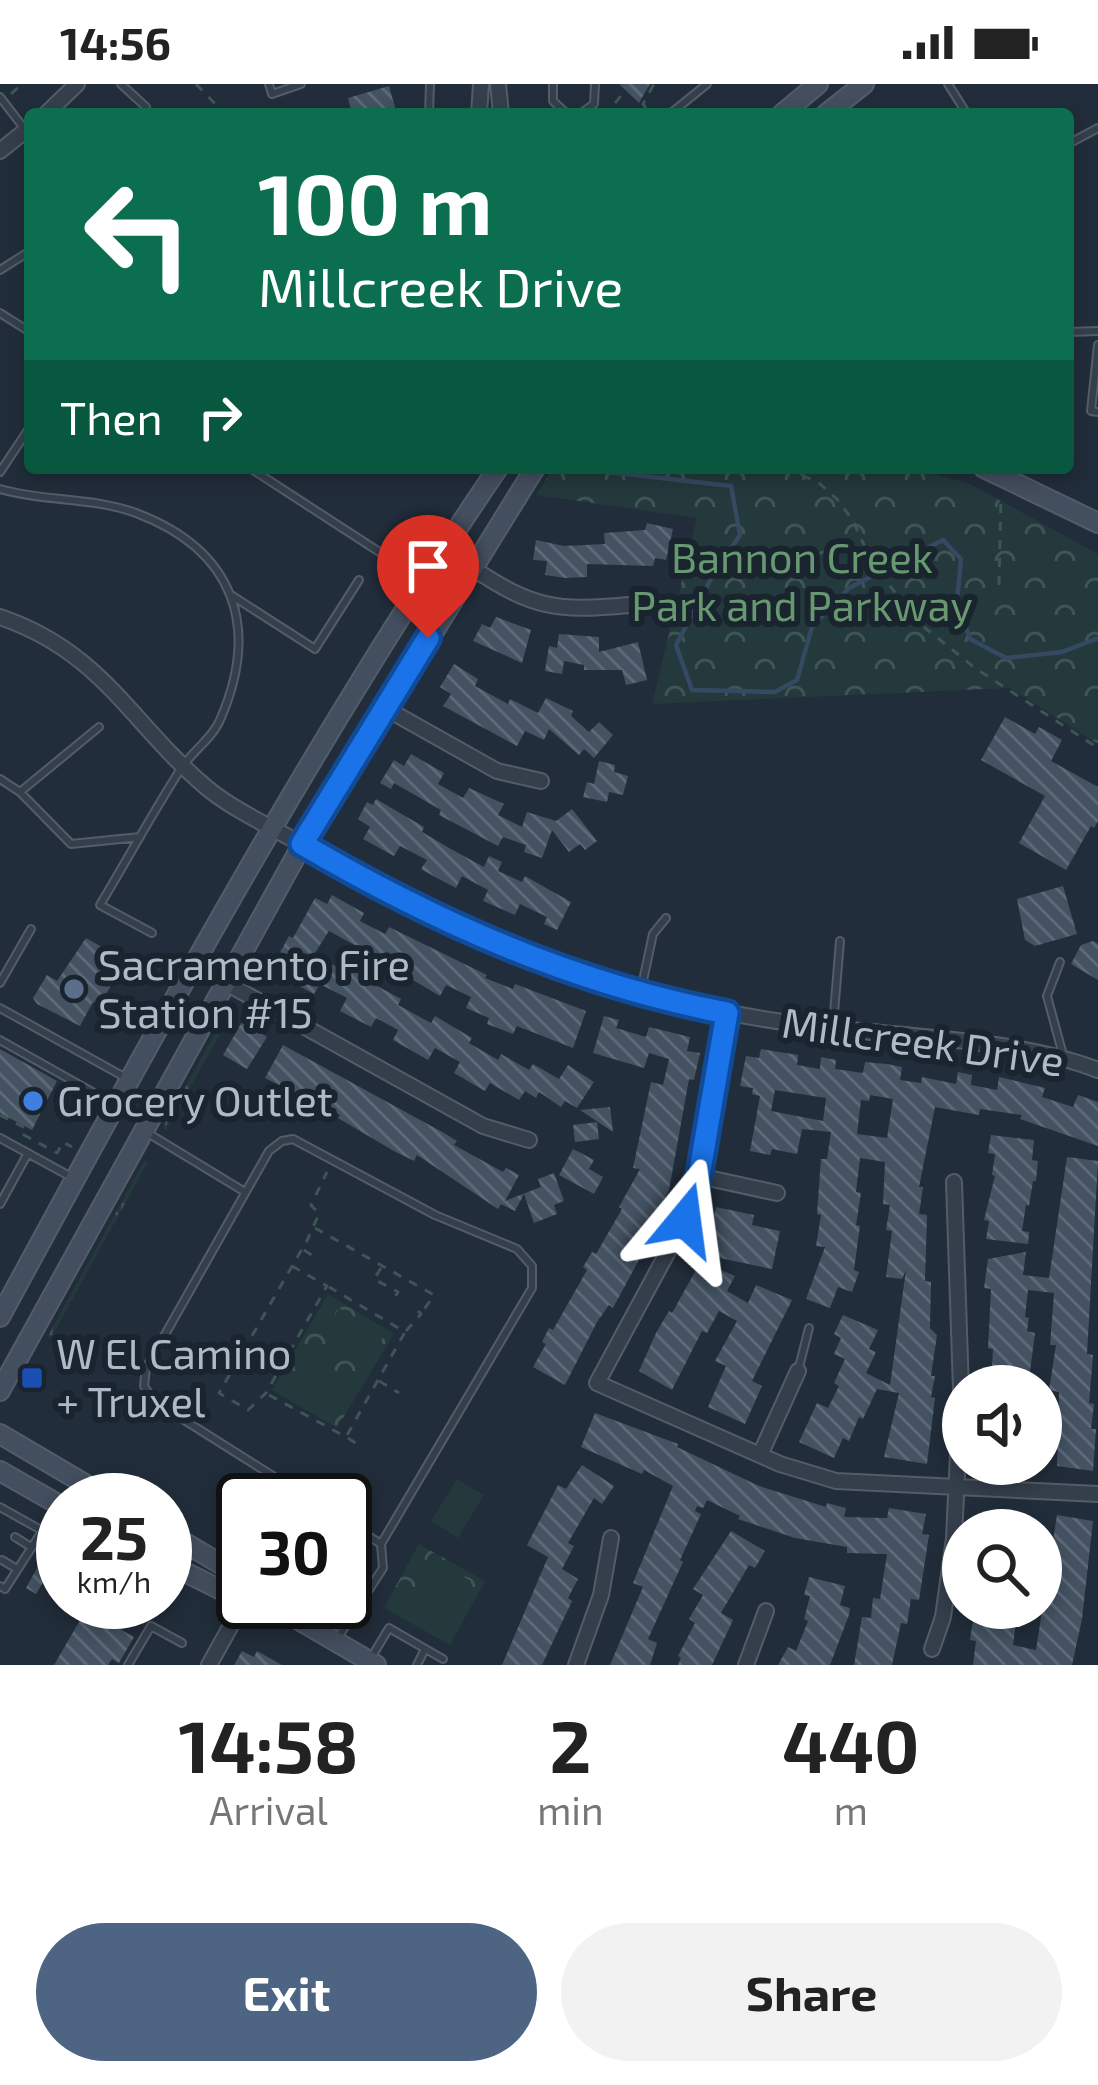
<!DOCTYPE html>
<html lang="en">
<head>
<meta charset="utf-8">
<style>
  :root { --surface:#fff; --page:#f2f2f2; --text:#222; --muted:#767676; --accent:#4d6483 }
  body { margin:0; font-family:"Exo 2",sans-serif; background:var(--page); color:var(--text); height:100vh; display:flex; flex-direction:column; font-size:45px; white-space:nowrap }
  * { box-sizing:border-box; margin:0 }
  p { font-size:39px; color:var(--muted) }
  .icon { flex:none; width:66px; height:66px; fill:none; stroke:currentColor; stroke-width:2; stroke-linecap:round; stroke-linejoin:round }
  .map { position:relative; height:1581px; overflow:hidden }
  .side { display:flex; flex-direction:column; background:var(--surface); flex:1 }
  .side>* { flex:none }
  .guide { position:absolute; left:24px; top:24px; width:1050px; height:366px; border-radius:12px; box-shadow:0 6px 18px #0003; background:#0b6e4f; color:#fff; overflow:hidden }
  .controls { position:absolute; left:942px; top:1281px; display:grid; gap:24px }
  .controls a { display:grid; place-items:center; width:120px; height:120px; border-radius:50%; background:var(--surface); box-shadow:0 6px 18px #0003; font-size:60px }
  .speed { position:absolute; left:36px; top:1389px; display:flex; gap:24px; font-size:60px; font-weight:700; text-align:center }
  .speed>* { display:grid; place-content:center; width:156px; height:156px; border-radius:50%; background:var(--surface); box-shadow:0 6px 18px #0003; line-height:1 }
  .speed small { font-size:30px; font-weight:400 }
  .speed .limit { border:6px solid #111; border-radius:18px; background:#fff; color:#111 }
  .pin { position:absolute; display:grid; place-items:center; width:102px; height:102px; color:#fff; margin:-123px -51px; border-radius:50% 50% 50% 0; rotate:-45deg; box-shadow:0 0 12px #0007 }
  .pin .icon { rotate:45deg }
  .me { position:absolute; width:132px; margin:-66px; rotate:16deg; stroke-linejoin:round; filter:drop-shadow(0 0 9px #0008) }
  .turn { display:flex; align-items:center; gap:42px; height:252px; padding:0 36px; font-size:54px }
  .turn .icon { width:156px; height:156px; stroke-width:2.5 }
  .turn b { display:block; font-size:84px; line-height:102px }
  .then { display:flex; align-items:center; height:114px; padding:0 36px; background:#0003; gap:24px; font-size:45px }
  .eta { display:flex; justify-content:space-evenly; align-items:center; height:204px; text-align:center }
  .eta b { font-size:72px; font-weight:700; line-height:84px }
  .primary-button { display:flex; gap:24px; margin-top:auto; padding:24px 36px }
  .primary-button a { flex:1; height:138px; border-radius:72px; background:var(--accent); color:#fff; font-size:48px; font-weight:700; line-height:138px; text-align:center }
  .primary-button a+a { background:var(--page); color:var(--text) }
  .status { display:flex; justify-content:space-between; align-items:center; height:84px; padding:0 60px; background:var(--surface); direction:ltr }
  .status svg { height:33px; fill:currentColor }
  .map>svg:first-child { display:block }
  .grass { fill:url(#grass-tufts) }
  .park { fill:url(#park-crowns) }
  .pitch { fill:#23393b }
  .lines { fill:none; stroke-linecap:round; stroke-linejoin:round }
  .stream { stroke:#354962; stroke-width:4.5 }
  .building { fill:url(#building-back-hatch); fill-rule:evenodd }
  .lane-casing { stroke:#535c68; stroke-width:10 }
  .street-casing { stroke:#535c68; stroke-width:18 }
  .secondary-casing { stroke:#535c68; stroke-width:22 }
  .path { stroke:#3e5556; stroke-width:3; stroke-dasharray:9 9; stroke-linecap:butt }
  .lane { stroke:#353f4b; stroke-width:6 }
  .street { stroke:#353f4b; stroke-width:14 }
  .secondary { stroke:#434e5e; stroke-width:18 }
  .route-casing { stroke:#114b97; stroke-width:30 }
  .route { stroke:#1a73e8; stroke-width:21 }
  .service-dot { fill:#5c6f8a; stroke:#1a242f; stroke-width:4.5 }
  .shop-dot { fill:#3f7fe0; stroke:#1a242f; stroke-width:4.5 }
  .transit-dot { fill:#1a4fb4; stroke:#1a242f; stroke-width:4.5 }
  .labels { text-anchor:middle; stroke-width:12; stroke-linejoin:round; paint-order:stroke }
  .park-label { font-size:42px; fill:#679870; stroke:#1a242f }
  .poi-label { font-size:42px; fill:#b0b9c7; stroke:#1a242f; text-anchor:start }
  .street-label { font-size:42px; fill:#b0b9c7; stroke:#1a242f }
</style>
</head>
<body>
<div class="status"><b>14:56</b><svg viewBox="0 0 49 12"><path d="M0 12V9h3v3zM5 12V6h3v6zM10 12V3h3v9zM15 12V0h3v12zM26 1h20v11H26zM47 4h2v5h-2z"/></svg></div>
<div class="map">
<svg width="1098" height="1581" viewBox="0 0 1098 1581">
  <defs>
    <pattern id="grass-tufts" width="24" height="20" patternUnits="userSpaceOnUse" patternTransform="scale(3)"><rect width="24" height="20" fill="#23393b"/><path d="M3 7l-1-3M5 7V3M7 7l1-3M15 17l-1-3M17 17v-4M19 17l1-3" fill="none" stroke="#405456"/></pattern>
    <pattern id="park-crowns" width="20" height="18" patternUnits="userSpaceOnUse" patternTransform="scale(3)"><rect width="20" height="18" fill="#23393b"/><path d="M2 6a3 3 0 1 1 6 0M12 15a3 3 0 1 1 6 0" fill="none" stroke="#405456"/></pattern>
    <pattern id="building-back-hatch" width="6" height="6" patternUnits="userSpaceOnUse" patternTransform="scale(3)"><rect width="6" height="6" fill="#445262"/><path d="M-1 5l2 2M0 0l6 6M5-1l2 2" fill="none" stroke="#5c6977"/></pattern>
  </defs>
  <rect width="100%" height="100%" fill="#212d3a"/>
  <path class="grass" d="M227,928L231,930L166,1047L163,1043Z
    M144,1077L148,1078L51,1254L48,1252Z"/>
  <path class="park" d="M554,384H912L970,400L1098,470V660L1010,604L652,620L697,434L536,411Z
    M328,1210L394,1250L337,1344L272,1306Z
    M419,1460L485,1497L450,1561L384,1524Z"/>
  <path class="pitch" d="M339,1224L385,1250L373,1270L328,1244Z
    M301,1289L347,1315L336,1335L290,1309Z
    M457,1395L484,1411L458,1454L431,1437Z
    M428,1473L471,1497L461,1516L418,1492Z
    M412,1502L455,1527L444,1546L401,1522Z"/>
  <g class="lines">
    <path class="stream" d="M573,384L731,402L740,451L713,491L676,561L692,606L775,608L797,596L812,543L849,504L943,456L961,475L957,518L970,555L1006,574L1062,568L1098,554"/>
  </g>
  <path class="building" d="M619,0H650L639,19Z
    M389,2L397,30H352L348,14Z
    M647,439L673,445L666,476L655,474L653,482L587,480V493L566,494L545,491L547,477L533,476L536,456L564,462L605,460L604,449L645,446Z
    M496,533L531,546L522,579L473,557L482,540L490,544Z
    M559,550L599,553V568L638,558L647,596L626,601L622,586H584V581L564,577L562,590L545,587L549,562L557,564Z
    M454,580L478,595L475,602L508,620L510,615L538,629L546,614L573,627L571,632L589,648L599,638L613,651L594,674L584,665L579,671L549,645L544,656L525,647L517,662L443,622L451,610L440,603Z
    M1005,633L1035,650L1039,643L1062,656L1051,677L1098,703V737L1094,744L1091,742L1066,786L1019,759L1045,712L981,676Z
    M411,670L444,689L438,700L463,714L469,704L504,720L498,731L522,743L527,728L556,737L572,725L597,757L585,766L580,760L569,768L552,746L542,774L524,768L526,761L503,753L498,762L439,731L441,726L394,699L391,705L380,699L394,676L404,682Z
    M599,677L615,681L614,688L628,692L623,711L609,708L607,718L583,713L587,698L594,700Z
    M376,715L424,743L422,748L451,765L484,783L489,772L502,778L498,787L522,798L525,792L571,818L557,846L544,840L547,833L520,820L515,831L483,817L488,806L462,792L456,804L435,793L421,785L427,776L400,762L394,772L363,755L370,743L358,735L367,718L373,721Z
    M1063,802L1077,850L1035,862L1025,856L1017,815Z
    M332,811L364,829L360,837L385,850L389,843L487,891L485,894L513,905L515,900L586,927L573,964L517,942L513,950L487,940L489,934L466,924L471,913L446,901L440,912L379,876L368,897L401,915L398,921L431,939L435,932L472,954L469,959L498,976L501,970L529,986L533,980L559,995L568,981L594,998L577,1024L565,1017L561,1023L539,1008L536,1014L525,1007L519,1016L490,999L485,1007L454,989L460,978L435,964L428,976L393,956L398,946L376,934L371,943L340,927L347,914L320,900L314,910L282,893L286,886L274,879L289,852L293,854L315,814L327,820ZM329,847L362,865L349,888L313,872Z
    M86,854L121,874L115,884L119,887L100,921L93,918L80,942L37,920L33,914L47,891L57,897Z
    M1093,857L1098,860V896L1071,880L1081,861Z
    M604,932L619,936L616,944L646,953L649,943L690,953L687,967L700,969L694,996L689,995L669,1106L648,1144L654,1148L613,1224L609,1221L597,1238L565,1301L533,1283L546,1260L542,1258L549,1244L553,1246L587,1186L583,1183L592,1168L596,1170L622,1125L619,1123L640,1085L633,1084L651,998L663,1001L669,975L649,969L644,984L593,969Z
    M242,938L267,953L247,985L223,971Z
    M283,961L444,1049L457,1057L454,1061L503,1088L506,1084L519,1091L505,1117L541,1103L538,1095L554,1089L564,1117L554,1121L557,1130L534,1139L524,1110L515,1127L501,1120L498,1125L417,1071L414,1077L392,1066L338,1034L340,1031L265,994Z
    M0,965L57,997L32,1046L0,1029Z
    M761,965L798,971L797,981L820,985L821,973L836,976L835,985L863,989L865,978L887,980L902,983L900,996L921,999L922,993L956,1000L958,988L972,991L971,1001L997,1006L999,993L1045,1004L1042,1013L1073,1023L1078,1011L1098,1018V1062L1020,1035L1022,1031L980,1025L979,1031L935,1023L919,1103H923L919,1130L927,1131L925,1197L931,1198L930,1244L937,1251L931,1292H935L931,1313L935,1314L927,1380L884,1373L899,1309L877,1305L863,1335L859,1333L849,1357L843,1354L834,1374L799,1358L817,1319L828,1324L839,1302L834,1299L845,1275L834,1270L841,1254L834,1250L843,1231L878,1246L869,1265L876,1268L866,1289L890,1301L906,1186L902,1195L886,1193L892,1147L886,1146L890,1121L883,1120L885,1078L860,1074L856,1108L861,1109L856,1141L860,1142L854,1186L859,1188L852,1208L838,1203L830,1224L806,1215L825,1163L816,1162L821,1131L817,1130L821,1075H827L831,1048L802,1045L797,1070L772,1065L770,1071L750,1067L760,1012L752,1010L753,1004L740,1002L746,972L759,974ZM775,1006L826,1014L823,1037L771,1027ZM870,1011L893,1015L887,1054L857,1050L861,1016L869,1017Z
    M610,1023L613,1048L580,1026Z
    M597,1038L599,1055L575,1058L573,1041Z
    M991,1051L1034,1056L1032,1076L1038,1077L1036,1097H1033L1029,1122L1026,1121L1022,1147L1029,1148L1028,1160L986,1155L989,1137L984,1136L995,1092L992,1091L995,1070L988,1069Z
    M573,1065L594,1076L589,1085L603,1093L594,1110L559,1091Z
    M1067,1073L1098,1077L1087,1270L1093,1271L1089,1319L1094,1320L1091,1345H1096L1093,1387L1057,1382L1059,1308L1049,1306L1056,1261H1050L1054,1209L1028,1206L1025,1233L1029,1234L1027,1247L1035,1249L1028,1302H991L993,1265L988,1264L991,1205L984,1204L988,1175L1026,1168L1023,1191L1049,1194Z
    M716,1123L754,1131L752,1141L780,1147L772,1185L705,1171Z
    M701,1177L735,1192L727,1207L748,1219L756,1201L792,1216L752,1297L762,1302L745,1340L708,1323L726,1282L715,1277L737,1237L719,1227L707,1249L702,1247L672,1306L639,1287L656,1249L669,1227L672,1229Z
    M595,1329L678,1360L677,1363L759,1402L826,1423L827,1419L846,1424L844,1433L887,1434L889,1424L926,1430L922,1450L929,1451L919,1516L911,1515L907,1540L901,1539L892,1581H854L862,1533L871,1534L873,1514L880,1515L887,1470L847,1469V1463L795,1454L738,1435L740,1432L707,1416L703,1424L697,1422L695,1427L701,1430L680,1476L683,1478L648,1555L657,1559L650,1581H610L643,1503L633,1499L673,1402L644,1386L642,1390L581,1363Z
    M582,1381L614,1402L602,1420L594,1414L568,1459L574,1462L562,1485L578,1495L568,1514L572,1517L542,1581H502L548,1473L527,1461L558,1401L566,1405Z
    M990,1427L1027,1432L1025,1446H987Z
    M1057,1431L1093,1437L1082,1535L1072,1581H973L976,1557L970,1556L975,1524H1018L1013,1561L1036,1566Z
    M731,1447L765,1467L755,1484L749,1481L721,1529L733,1536L712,1581H678L681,1574L678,1572L695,1539L689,1535L703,1511L693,1505Z
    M42,1475L53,1482L36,1510L26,1504Z
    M809,1493L845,1502L840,1521L850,1524L849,1531L830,1581H778L788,1563L796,1567L808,1537L804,1535L810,1512L804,1511Z
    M86,1526L134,1553L119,1579L112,1575L108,1581H54Z
    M242,1567L254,1573L257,1567L282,1581H234Z"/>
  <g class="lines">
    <g class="lane-casing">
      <path id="lane" d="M121,0L146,23L140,30
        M269,0L272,10L301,0
        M553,0V17L567,30
        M948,0L967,30
        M0,13L30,52
        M429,30L430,0
        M580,30L594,20L595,0
        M670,30L707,0
        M1068,60L1098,44
        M0,186L30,167
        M0,229L30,248
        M1068,248L1098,247
        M1098,261L1091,327L1098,328
        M253,386L421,495
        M0,388L30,343
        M0,405C44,418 93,413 136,429C234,466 261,542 220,636C212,655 191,668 180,686C152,730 127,776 100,821L152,849
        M231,511L315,565L359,496
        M0,695L20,708L71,760L140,753
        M20,708L99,643
        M1060,878L1047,912L1063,971
        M0,899L31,845
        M641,906L653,850L666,834
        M0,924L128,995
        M833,941L840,857
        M0,956L112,1019
        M146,1048L245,1108
        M0,1054L73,1094
        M0,1120L28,1069
        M799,1283L809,1244
        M311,1416L154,1317L144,1302L146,1284L269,1067L282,1057L293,1055L435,1131L517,1165L532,1182V1204L381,1460L383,1484L337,1555
        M0,1423L41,1446
        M345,1437L381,1460
        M15,1453L31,1463
        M2,1476L17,1485
        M0,1502L5,1505L57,1424
        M115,1520L116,1518
        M371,1574L389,1544L443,1575
        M128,1581L151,1542L182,1559
        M417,1581L425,1565"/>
    </g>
    <g class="street-casing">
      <path id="street" d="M498,0L501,30
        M46,30L77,0
        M479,30L481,0
        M0,67L30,43
        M471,483C532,524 556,528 629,521
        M0,533C103,568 131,640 207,704C235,727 270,742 301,760C362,794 422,829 486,857C593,902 705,929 820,943C907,953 1018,955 1098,986
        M385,624L497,687L541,697
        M226,899L483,1042L529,1056
        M727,929L704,1068L685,1136L597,1299L780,1380L836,1397L1098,1410
        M699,1092L777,1109
        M760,1371L798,1287
        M932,1565L943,1533L954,1454L961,1306L954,1098
        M209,1581L244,1518
        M576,1581L601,1511L611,1454
        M746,1581L766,1527"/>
    </g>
    <g class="secondary-casing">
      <path id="secondary" d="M782,30L818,0
        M826,30L864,0
        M984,384L1098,439
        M0,1233C156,945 314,655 498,384
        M0,1307L302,761L535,384
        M0,1350L112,1416
        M0,1387L63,1423
        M165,1447L239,1491L243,1497
        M165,1478L227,1509L243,1508
        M268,1518L376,1581"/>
    </g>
    <path class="path" d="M196,0L222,27L230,30
      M11,10L22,0
      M615,19L625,7
      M646,24L643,20L654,0
      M786,384L819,399L837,415L853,437L870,474L914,535L975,584L1098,664
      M999,501L1001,412
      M0,1031L27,1045L24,1051L57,1069L63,1058L72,1063
      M315,1144L434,1211L421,1230
      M304,1166L313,1172
      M292,1182L327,1202L266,1309L248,1326L219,1309L302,1165L305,1161L319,1130L311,1121L327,1088
      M381,1184L374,1195L398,1208L392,1218
      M406,1247L421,1230L417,1226
      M379,1297L399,1309
      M269,1311L346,1353L405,1248L329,1203
      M348,1354L363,1364"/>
    <use href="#lane" class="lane"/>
    <use href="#street" class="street"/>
    <use href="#secondary" class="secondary"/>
  </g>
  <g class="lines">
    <g class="route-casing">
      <path id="route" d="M428,554L302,760C435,838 574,900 727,929L699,1092L685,1136"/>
    </g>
    <use href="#route" class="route"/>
  </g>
  <circle class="service-dot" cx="74" cy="905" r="12"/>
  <circle class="shop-dot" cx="33" cy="1017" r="12"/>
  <rect class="transit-dot" x="20" y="1282" width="24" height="24" rx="6"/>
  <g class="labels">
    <g class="park-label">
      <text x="802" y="489">Bannon Creek<tspan x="802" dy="48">Park and Parkway</tspan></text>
    </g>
    <g class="poi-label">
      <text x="98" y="896">Sacramento Fire<tspan x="98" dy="48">Station #15</tspan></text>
      <text x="57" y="1032">Grocery Outlet</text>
      <text x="56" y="1285">W El Camino<tspan x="56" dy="48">+ Truxel</tspan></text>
    </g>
    <g class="street-label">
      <text transform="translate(923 958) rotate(8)" y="15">Millcreek Drive</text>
    </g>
  </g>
</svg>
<div class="controls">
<a><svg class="icon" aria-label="sound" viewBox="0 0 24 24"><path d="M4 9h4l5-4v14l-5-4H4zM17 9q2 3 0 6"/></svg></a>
<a><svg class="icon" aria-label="search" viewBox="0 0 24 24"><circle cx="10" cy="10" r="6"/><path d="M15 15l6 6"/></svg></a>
</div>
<div class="speed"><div>25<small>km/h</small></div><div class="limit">30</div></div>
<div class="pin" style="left:428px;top:554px;background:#d93025"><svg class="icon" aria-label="arrive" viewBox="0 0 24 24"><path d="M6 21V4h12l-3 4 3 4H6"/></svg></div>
<svg class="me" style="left:685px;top:1136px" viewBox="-20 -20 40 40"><path d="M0-17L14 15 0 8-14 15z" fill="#1a73e8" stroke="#fff" stroke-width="4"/></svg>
<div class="guide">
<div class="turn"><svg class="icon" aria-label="left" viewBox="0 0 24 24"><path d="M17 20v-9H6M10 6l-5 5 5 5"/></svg><div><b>100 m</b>Millcreek Drive</div></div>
<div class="then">Then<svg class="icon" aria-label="right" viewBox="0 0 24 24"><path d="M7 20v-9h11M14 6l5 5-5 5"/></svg></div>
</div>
</div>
<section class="side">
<div class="eta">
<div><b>14:58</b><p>Arrival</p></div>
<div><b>2</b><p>min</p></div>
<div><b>440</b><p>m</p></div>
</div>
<div class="primary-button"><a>Exit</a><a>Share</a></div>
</section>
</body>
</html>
